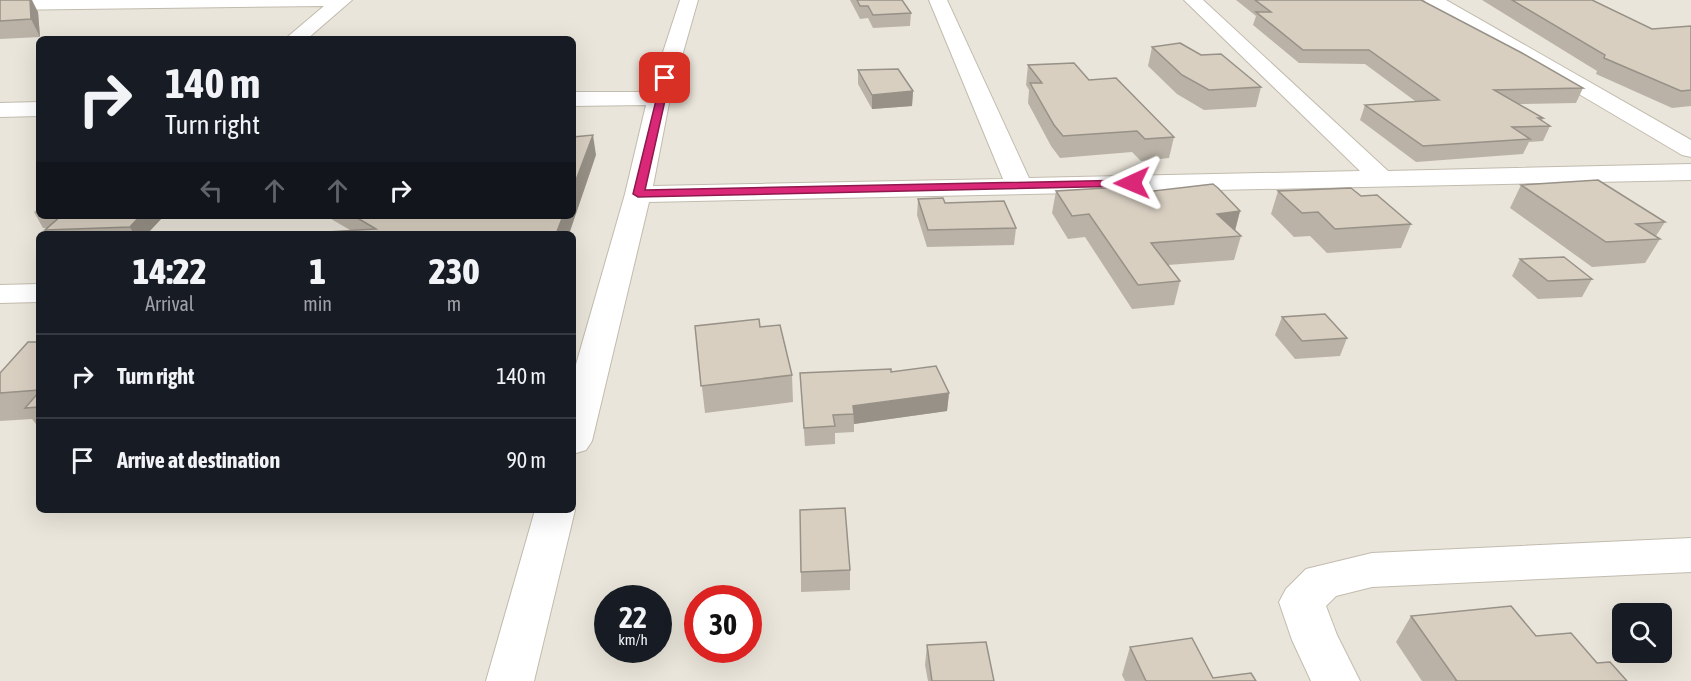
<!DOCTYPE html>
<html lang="en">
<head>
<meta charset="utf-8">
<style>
  :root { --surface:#171b24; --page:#20242c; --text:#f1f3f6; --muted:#9ea1a6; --line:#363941 }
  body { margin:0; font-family:"Asap Condensed",sans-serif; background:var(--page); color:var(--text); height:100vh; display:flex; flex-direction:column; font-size:22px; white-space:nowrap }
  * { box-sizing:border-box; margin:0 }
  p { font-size:20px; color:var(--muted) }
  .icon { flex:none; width:33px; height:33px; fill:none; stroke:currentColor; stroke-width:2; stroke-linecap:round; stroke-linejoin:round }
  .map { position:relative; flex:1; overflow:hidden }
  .side { position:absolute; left:36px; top:231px; width:540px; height:282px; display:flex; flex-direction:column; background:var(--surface); border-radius:9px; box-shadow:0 6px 24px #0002 }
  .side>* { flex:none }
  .banner { position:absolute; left:36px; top:36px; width:540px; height:183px; border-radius:9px; box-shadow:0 6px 24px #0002; background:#171b24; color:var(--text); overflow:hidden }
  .tools { position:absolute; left:1612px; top:603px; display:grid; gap:12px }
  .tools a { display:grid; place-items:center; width:60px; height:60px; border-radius:9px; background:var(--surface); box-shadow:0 6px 24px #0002; font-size:30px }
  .speed { position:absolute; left:594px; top:585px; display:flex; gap:12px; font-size:30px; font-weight:700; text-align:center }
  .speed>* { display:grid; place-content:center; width:78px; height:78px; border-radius:50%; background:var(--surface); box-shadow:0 6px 24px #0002; line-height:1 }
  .speed small { font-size:15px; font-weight:400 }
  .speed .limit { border:9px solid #d22; background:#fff; color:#111 }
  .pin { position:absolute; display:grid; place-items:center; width:51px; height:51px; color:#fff; margin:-26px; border-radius:12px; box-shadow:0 3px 9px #0006 }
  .me { position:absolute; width:66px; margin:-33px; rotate:269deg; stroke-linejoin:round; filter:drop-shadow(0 0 4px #0008) }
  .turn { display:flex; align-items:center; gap:21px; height:126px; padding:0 30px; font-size:27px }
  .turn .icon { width:78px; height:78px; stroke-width:2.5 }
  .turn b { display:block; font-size:42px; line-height:51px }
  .lanes { display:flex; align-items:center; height:57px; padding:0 30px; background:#0003; justify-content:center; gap:30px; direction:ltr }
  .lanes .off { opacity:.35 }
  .eta { display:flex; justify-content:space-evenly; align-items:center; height:102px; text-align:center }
  .eta b { font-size:36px; font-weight:800; line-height:42px }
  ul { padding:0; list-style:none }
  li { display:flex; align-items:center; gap:18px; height:84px; padding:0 30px; border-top:2px solid var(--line) }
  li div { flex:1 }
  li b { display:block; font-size:22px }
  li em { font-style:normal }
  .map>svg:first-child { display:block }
  .residential { fill:#eae5da; fill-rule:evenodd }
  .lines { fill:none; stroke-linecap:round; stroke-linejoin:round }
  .minor-casing { stroke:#c2bbae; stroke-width:2 }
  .minor { fill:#fff; fill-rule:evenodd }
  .wall { fill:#bab2a6 }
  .shaded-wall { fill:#979187 }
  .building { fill:#d8cfc1; stroke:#979187; stroke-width:1.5 }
  .route { fill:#db2777; stroke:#8e194d; stroke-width:1.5 }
</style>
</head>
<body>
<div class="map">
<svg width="1691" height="681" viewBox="0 0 1691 681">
  <rect width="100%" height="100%" fill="#f6f3ec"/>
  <path class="residential" d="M0,0H1691V681H0ZM39,39H573V216H39ZM39,234H573V510H39ZM608,598H658V650H608ZM698,598H748V650H698ZM1623,614H1662V652H1623Z"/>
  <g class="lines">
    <g class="minor-casing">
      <path id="minor" d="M0,0H352L307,39H285L324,6L0,10Z
        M680,0H698L670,98L653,186L1003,179L929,0H947L1029,178L1360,171L1184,0H1203L1388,171L1691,164V180L649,202L592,441L586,450L573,454V375L625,194L646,105L573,106V92H650Z
        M1424,0H1446L1691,140V157L1682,155L1427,4Z
        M39,102V116L0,117V103Z
        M39,284V302L0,303V285Z
        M573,506L575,510L534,681H486L535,510H573Z
        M1691,538V572L1372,587L1336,596L1326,606L1337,635L1360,681H1311L1292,640L1279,602L1286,589L1306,569L1372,553Z"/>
    </g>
    <use href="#minor" class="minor"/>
  </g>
  <path class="wall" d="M0,0L38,12L40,37L0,39Z
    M850,0H902L911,13L910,26L873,28L868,18L860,19Z
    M1236,0H1421L1583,88L1576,103L1519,104L1543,118L1542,121L1550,126L1543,141L1529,142L1523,154L1416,162L1360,120L1365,105L1415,101L1365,64L1299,63L1253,25L1256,16Z
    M1482,0H1592L1652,29L1691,26V106L1672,108L1596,74L1597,71Z
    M1152,47L1261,87L1256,107L1204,110L1177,94L1148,66Z
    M1028,65L1089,80L1174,137L1169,158L1141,161L1132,152L1060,158L1051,146L1028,103L1029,90L1026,85Z
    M858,70L913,91L912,106L872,109L858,84Z
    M596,155L569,234H310L350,230L326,216H573Z
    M1521,185L1665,222L1656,236L1660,239L1645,263L1592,267L1510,208Z
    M1056,191L1128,194L1240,211L1235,231L1241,236L1234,260L1168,265L1180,281L1174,305L1132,309L1085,237L1068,239L1052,213Z
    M1278,191L1361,196L1411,224L1401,248L1327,253L1310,236L1294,237L1271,214Z
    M918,199L945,203L1016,228L1014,245L927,247L917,215Z
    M39,208V216H162L163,217L147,234H47L45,230L48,228H43L34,212Z
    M1520,259L1592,279L1582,297L1538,299L1512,276Z
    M1282,317L1347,338L1340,356L1295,359L1275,335Z
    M695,326L792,375L793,402L705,413Z
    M39,342V428L32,419L0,421V373Z
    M891,372L949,393L947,411L854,424V432L835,433V444L805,446L800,373Z
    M850,570V590L801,592V572Z
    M1411,616L1536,636L1597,663L1627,681H1422L1396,642Z
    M927,645L994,681H928L925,665Z
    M1130,647L1213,678L1256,681H1125L1122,675Z"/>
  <path class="shaded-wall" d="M30,0H32L38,12L40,37L31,19Z
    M913,91L912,106L872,109V95Z
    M593,135L596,155L569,234H556L563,216H573V188Z
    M1240,211L1234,234L1217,214Z
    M140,216H162L163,217L147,234H134L130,227Z
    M949,393L947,411L854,424L853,406Z"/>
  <path class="building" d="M0,0H30L31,19L0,21Z
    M857,0H902L911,13L873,15L868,6H860Z
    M1255,0H1421L1522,53L1583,88L1494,90L1543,118H1538L1550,126L1512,127L1530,139L1423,146L1365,105L1439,100L1369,50H1303L1256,12H1271Z
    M1512,0H1592L1652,29L1691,26V90L1681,91L1604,58L1605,55Z
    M1180,43L1201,55L1221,54L1261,87L1209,90L1182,75L1152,47Z
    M1074,63L1089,80L1116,78L1174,137L1145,139L1137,131L1063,136L1054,125L1030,83H1042L1028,65Z
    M898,69L913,91L872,95L858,70Z
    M593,135L573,188V137Z
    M1598,180L1665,222L1636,224L1660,239L1606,242L1521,185Z
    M1213,184L1218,188L1240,211L1217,214L1241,236L1151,243L1180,281L1138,285L1089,214L1072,216L1056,191L1122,187L1128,194Z
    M1351,188L1361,196L1377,195L1411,224L1335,229L1318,212L1302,213L1278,191Z
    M943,198L945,203L1004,201L1016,228L928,230L918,199Z
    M61,216H140L130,227L45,230Z
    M354,216H563L556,234H310L311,233L376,229Z
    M1564,257L1592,279L1548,281L1520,259Z
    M1325,314L1347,338L1302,341L1282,317Z
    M759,319L760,327L780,325L792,375L701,386L695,326Z
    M28,342H39V390L0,393V373Z
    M936,366L949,393L853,406L854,414L833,415L835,426L804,428L800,373L891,369V372Z
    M39,392V407L25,408Z
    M845,508L850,570L801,572L800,510Z
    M1511,606L1536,636L1571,633L1597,663L1610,662L1627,681H1455H1457L1411,616Z
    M1192,638L1213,678L1251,673L1256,681H1146L1130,647Z
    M986,642L994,681H932L927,645Z"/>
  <path class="route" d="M662,76L670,78L645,190L1132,180L1137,183L1132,186L638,197L633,194Z"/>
</svg>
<div class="tools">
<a><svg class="icon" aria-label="search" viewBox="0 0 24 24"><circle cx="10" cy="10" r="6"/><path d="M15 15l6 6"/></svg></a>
</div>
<div class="speed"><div>22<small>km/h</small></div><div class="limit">30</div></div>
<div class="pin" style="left:665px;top:78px;background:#d93025"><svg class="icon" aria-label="arrive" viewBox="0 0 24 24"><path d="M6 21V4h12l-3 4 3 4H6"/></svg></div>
<svg class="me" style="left:1132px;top:183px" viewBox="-20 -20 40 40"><path d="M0-17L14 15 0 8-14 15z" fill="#db2777" stroke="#fff" stroke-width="4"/></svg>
<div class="banner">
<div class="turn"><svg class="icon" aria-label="right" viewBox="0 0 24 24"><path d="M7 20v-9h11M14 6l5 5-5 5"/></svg><div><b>140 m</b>Turn right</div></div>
<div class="lanes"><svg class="icon off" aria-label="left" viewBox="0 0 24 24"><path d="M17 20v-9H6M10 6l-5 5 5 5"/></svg><svg class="icon off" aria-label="ahead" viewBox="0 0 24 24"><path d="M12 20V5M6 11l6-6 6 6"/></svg><svg class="icon off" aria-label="ahead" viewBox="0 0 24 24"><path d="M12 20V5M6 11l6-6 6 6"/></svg><svg class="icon" aria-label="right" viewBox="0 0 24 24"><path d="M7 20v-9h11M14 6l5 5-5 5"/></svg></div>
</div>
<section class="side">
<div class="eta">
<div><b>14:22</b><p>Arrival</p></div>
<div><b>1</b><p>min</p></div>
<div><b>230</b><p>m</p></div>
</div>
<ul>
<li><svg class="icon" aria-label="right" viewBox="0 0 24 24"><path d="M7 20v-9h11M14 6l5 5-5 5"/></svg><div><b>Turn right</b></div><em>140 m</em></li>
<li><svg class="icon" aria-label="arrive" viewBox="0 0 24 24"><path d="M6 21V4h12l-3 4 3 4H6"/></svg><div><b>Arrive at destination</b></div><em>90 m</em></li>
</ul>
</section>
</div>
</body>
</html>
